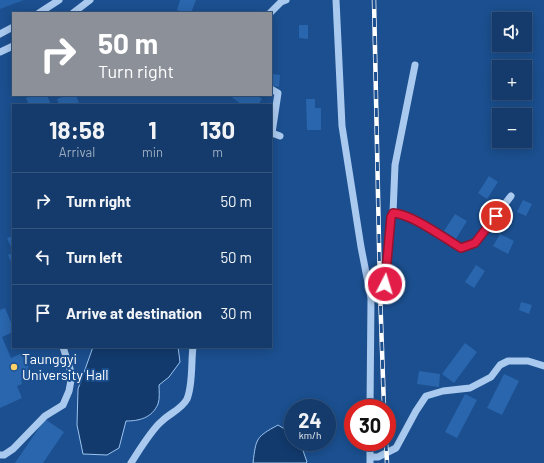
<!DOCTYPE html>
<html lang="en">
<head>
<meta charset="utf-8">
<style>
  :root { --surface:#143b6b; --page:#214673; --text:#f1f3f6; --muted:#9dadc1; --line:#33557e }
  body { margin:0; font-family:Barlow,sans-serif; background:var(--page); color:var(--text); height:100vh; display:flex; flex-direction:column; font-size:15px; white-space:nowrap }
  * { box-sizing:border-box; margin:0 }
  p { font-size:13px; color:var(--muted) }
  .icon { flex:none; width:22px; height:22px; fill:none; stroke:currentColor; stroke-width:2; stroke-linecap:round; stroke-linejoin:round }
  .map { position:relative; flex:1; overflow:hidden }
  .sheet { position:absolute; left:12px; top:104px; width:260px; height:244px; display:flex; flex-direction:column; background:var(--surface); border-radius:0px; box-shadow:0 2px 10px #0003,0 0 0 1px var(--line) }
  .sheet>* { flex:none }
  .hud { position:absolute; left:12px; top:12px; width:260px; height:84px; border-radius:0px; box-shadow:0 2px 10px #0003,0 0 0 1px var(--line); background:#8c9099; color:#fff; overflow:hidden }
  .buttons { position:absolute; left:492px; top:12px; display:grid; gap:8px }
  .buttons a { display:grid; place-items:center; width:40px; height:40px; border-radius:0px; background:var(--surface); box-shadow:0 2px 10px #0003,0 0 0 1px var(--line); font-size:20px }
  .speed { position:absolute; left:284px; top:399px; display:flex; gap:8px; font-size:20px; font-weight:700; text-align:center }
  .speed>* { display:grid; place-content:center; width:52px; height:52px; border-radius:50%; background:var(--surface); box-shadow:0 2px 10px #0003,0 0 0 1px var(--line); line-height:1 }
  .speed small { font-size:10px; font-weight:400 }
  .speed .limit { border:6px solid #d22; background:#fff; color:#111 }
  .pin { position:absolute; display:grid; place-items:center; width:34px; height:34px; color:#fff; margin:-17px; border:2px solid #fff; border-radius:50%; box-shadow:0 1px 4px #0007 }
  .me { position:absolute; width:44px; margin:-22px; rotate:5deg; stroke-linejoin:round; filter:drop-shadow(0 0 3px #0008) }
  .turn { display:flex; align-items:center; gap:14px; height:84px; padding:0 20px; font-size:18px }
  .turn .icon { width:52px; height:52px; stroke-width:2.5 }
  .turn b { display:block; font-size:28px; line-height:34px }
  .eta { display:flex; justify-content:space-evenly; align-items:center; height:68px; text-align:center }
  .eta b { font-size:24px; font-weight:700; line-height:28px }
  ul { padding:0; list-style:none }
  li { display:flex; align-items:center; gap:12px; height:56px; padding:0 20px; border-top:1px solid var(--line) }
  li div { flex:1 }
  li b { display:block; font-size:15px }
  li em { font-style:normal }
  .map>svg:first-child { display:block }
  .green { fill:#2461a8 }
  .water { fill:#123a6d; stroke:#9cc4f0 }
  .building { fill:#2a66ad }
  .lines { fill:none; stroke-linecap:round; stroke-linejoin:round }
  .minor { stroke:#a9c9ee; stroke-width:7 }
  .rail-casing { stroke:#fff; stroke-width:4.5 }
  .rail { stroke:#1b4f8f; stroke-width:3; stroke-dasharray:9; stroke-linecap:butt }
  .route-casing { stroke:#92132f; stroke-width:10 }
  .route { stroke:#e11d48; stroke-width:7 }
  .poi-dot { fill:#ffd166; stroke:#1b4f8f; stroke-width:1.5 }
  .labels { text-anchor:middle; stroke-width:4; stroke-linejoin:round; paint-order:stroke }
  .poi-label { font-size:14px; fill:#fff; stroke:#1b4f8f; text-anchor:start }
</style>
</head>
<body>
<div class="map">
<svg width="544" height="463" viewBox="0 0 544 463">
  <rect width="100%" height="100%" fill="#1b4f8f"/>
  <path class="green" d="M0,0H24L0,9Z"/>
  <path class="water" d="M93,347H178L180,362L169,377L159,385C159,390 160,399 158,404C152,418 139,421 126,421L119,448L107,455L83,454L77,425L78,389Z
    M278,425L293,434V442H300L307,462L306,463H253C256,438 256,437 278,425Z"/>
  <path class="building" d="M180,0H196L191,13H185L177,10Z
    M299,25H308V39L299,38Z
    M273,74L280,75L279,87L272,86Z
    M33,95H47L51,105H29L26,98Z
    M67,95H76L79,103L75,105H59L57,99Z
    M229,95H257L262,99L258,105H242Z
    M306,99H315V108H321V130H307Z
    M489,176L498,182L487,199L478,193Z
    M523,200L532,204L526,216L517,212Z
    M455,214L467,221L456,239L444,231Z
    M500,234L514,241L508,254L493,246Z
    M13,236V251L7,238Z
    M13,253V263L12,264L8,255Z
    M476,265L485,271L474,288L465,282Z
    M521,302L532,305L529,314L519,310Z
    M5,308L13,327V332L2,337L11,358L22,353L32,375L21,380L22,384L17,386L22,398L0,408V310Z
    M465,343L477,352L454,383L442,374Z
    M419,371L440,374L439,387L417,384Z
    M504,374L519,381L502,415L487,408Z
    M465,394L477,400L457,438L445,432Z
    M45,419L64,432L43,463H15Z"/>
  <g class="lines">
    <path class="minor" d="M336,0L342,126L361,247L371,298L370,408
      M39,13L59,0
      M73,13L90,0
      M270,13L281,2L286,0
      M0,34L13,27
      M0,52L13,46
      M271,89L278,93L272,133L280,136
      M393,213L395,165L415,65
      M371,298L380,291L385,284L391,217L393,213C412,214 444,238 461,248L475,243L511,196
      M0,455H4L13,449L45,416L63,405L69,391L72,375L63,347
      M370,457H378L396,448L416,411L426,396L443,391L470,388L491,377L500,365L508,361H528L544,366
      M131,463C138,452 152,429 162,421C170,413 182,409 187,399C193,385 191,362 193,347
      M370,463V442"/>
    <g class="rail-casing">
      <path id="rail" d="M374,0L380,291L384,408
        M386,442L387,463"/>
    </g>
    <use href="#rail" class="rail"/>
  </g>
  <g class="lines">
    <g class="route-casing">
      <path id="route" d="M385,284L391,217L393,213C412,214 444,238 461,248L475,243L496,216"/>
    </g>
    <use href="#route" class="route"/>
  </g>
  <circle class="poi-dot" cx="14" cy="367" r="4"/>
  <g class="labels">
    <g class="poi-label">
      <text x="22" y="364">Taunggyi<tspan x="22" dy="16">University Hall</tspan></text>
    </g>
  </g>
</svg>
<div class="buttons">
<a><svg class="icon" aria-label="sound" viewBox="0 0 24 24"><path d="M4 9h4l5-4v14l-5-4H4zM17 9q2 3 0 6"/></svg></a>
<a>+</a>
<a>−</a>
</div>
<div class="speed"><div>24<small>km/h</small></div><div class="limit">30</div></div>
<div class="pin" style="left:496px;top:216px;background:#d93025"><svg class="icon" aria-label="arrive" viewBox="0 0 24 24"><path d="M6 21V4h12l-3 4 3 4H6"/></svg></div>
<svg class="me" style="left:385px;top:284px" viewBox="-20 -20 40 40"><circle r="17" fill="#e11d48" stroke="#fff" stroke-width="3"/><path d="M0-11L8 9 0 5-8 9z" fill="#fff"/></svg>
<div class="hud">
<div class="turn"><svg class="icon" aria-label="right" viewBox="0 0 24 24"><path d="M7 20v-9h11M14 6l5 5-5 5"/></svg><div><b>50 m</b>Turn right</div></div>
</div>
<section class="sheet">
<div class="eta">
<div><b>18:58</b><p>Arrival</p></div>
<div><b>1</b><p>min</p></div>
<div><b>130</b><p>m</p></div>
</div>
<ul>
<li><svg class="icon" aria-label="right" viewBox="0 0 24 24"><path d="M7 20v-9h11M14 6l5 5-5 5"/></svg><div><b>Turn right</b></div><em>50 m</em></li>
<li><svg class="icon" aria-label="left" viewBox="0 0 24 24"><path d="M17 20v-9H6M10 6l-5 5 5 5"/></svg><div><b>Turn left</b></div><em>50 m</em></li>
<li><svg class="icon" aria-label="arrive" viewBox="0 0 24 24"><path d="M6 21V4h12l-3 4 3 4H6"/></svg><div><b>Arrive at destination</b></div><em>30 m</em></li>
</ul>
</section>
</div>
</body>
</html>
